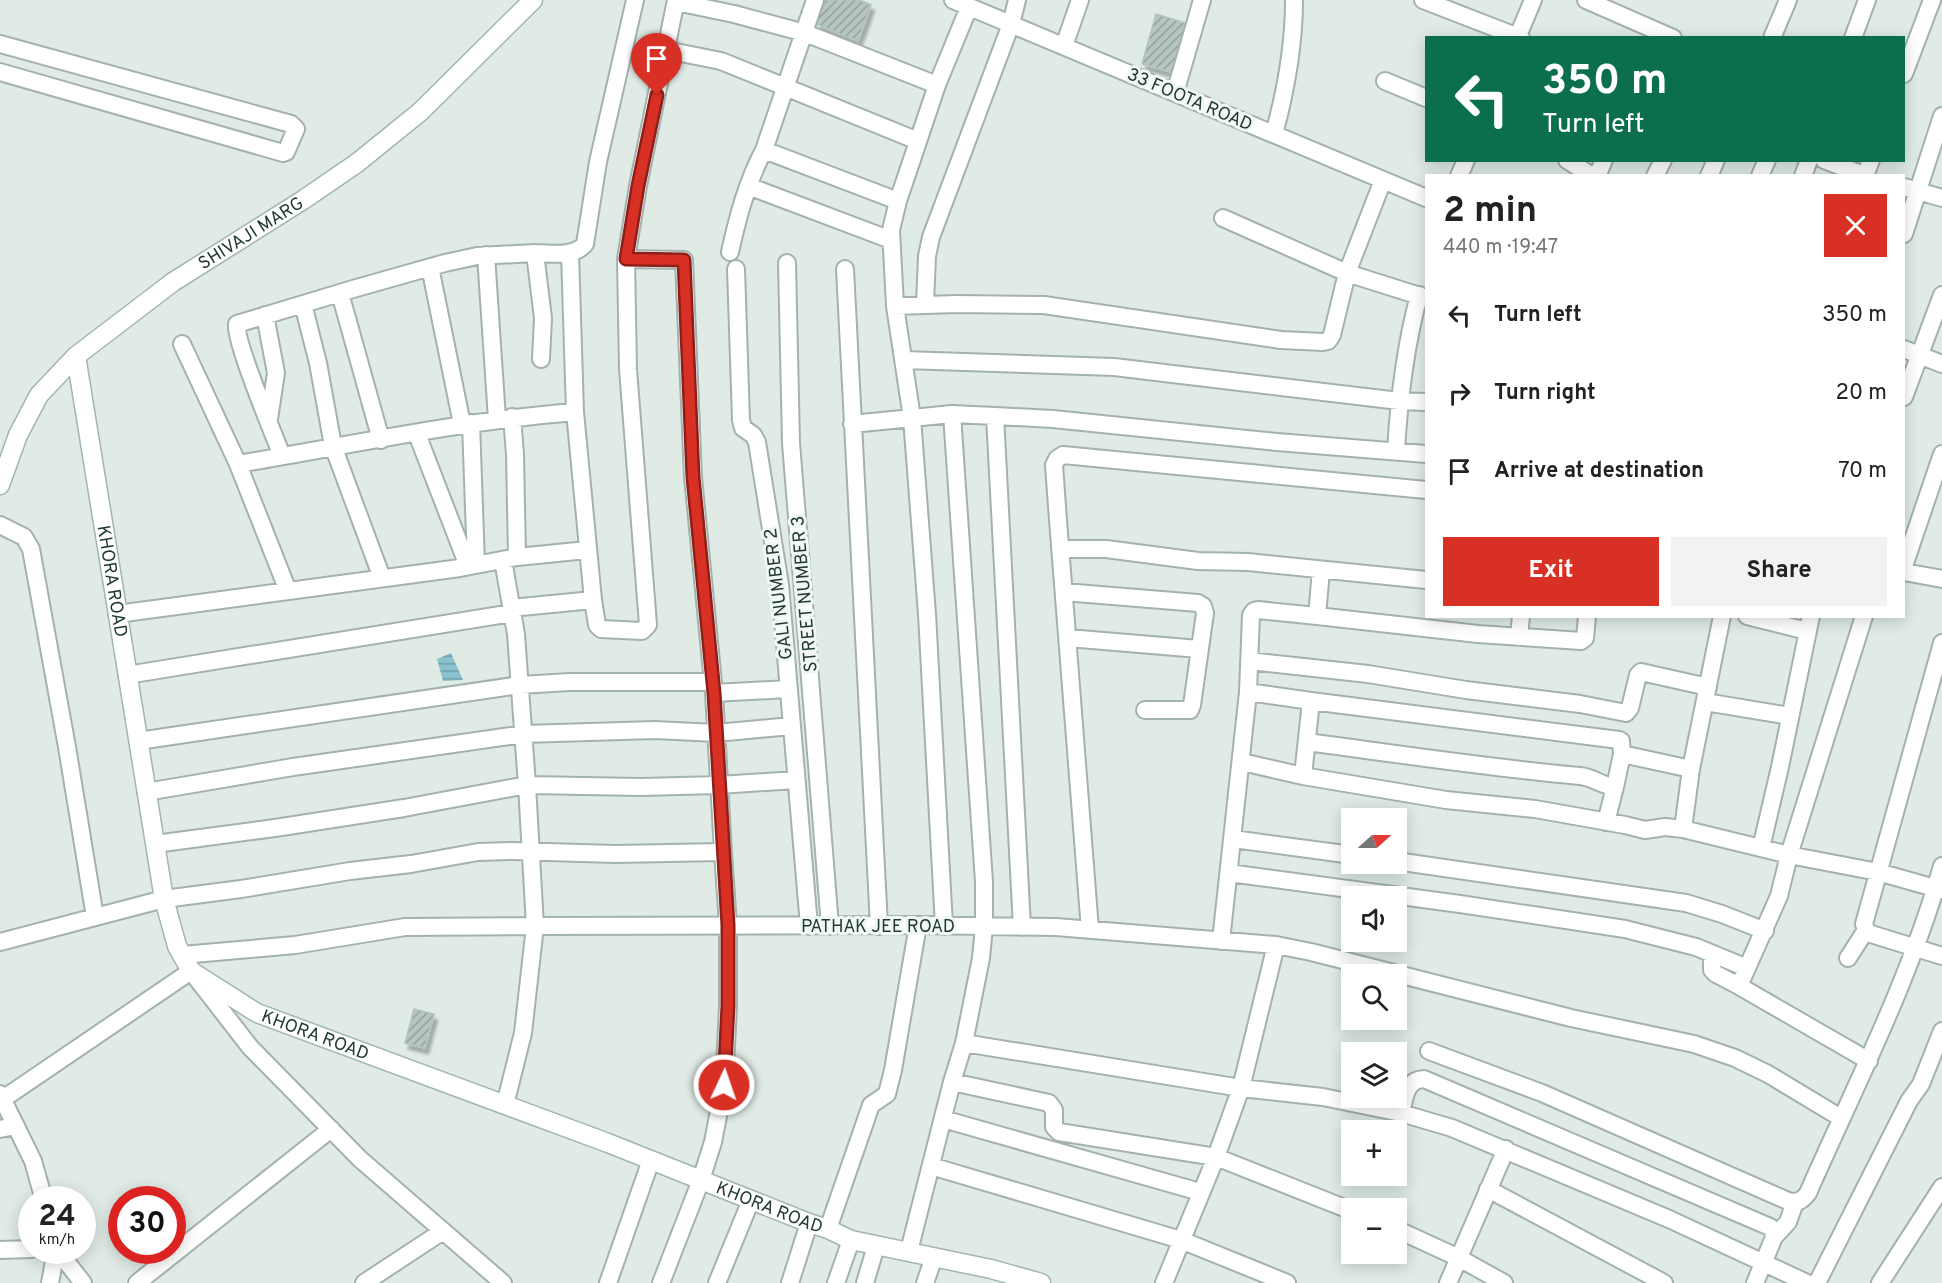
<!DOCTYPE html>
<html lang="en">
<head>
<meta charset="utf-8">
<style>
  :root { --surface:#fff; --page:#f2f2f2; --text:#222; --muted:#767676; --accent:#d93025 }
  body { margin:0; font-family:Overpass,sans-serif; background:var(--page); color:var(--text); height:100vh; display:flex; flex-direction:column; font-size:22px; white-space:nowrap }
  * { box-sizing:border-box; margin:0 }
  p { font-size:20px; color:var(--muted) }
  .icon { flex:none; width:33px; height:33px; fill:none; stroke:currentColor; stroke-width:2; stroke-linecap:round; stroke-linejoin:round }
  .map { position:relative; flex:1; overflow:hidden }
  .drawer { position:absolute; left:1425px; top:174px; width:480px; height:444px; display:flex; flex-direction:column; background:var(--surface); border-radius:0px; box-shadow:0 3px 15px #0003 }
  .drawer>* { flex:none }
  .hud { position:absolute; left:1425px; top:36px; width:480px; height:126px; border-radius:0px; box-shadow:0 3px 15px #0003; background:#0b6e4f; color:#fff; overflow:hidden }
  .needle { width:39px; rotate:69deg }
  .tools { position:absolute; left:1341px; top:808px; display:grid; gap:12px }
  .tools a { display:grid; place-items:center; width:66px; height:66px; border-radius:0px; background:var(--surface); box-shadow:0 3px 15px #0003; font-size:30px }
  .speed { position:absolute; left:18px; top:1186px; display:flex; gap:12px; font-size:30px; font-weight:700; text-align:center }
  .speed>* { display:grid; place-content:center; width:78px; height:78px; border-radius:50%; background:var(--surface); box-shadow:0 3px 15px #0003; line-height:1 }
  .speed small { font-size:15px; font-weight:400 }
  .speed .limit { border:9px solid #d22; background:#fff; color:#111 }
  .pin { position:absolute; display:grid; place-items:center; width:51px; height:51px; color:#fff; margin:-62px -26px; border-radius:50% 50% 50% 0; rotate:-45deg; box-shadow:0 0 6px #0007 }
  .pin .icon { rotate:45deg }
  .me { position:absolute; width:66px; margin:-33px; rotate:3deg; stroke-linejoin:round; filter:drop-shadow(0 0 4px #0008) }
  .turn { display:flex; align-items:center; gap:21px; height:126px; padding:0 18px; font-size:27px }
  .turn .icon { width:78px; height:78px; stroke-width:2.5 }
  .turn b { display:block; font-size:42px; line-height:51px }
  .round { display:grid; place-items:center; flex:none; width:63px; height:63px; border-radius:0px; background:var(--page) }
  .summary { display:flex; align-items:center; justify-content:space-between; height:102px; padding:0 18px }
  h1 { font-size:36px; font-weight:700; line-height:45px }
  .button { display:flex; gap:12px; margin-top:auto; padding:12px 18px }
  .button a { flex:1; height:69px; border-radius:0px; background:var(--accent); color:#fff; font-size:24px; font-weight:700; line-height:69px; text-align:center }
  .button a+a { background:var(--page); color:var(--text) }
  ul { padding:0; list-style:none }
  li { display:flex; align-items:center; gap:18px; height:78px; padding:0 18px }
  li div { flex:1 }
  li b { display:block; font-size:22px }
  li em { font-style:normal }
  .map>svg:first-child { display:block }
  .water { fill:url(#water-rules) }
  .building { fill:url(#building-hatch); stroke:#b3c4bd; stroke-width:1.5; filter:url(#shadow) }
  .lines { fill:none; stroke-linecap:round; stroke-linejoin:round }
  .street-casing { stroke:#a3b2ad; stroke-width:20 }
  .secondary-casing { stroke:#a0b6ae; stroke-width:21 }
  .street { stroke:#fff; stroke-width:16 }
  .secondary { stroke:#fff; stroke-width:18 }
  .route-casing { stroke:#8d1f18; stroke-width:15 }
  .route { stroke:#d93025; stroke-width:10 }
  .labels { text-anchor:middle; stroke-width:6; stroke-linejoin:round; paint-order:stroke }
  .street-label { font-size:18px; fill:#223a34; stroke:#f1f7f4 }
</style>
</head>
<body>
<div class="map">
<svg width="1942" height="1283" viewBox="0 0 1942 1283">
  <defs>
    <pattern id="water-rules" width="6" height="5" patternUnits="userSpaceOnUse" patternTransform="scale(1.5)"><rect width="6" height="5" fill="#8ac2ce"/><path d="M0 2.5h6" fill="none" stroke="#709fa8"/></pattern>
    <pattern id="building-hatch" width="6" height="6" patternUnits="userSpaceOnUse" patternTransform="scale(1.5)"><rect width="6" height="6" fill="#b6c5bf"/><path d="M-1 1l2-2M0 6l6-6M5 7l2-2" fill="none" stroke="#94a19c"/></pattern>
    <filter id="shadow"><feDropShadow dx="3.5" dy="6" stdDeviation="1.5" flood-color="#0004"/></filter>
  </defs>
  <rect width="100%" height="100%" fill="#e0ebe6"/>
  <path class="water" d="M451,653L463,680L443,681L437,659Z"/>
  <path class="building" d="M825,0H860L871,5L858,41L816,24Z
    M1156,14L1189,24L1175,73L1142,64Z
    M414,1009L434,1014L425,1048L405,1043Z"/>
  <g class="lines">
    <g class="street-casing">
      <path id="street" d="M953,0L1426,198
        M1423,0L1521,38
        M1586,0L1673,38
        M676,2L734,14L805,33L937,85
        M1517,38L1533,0
        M1772,38L1788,0
        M1853,38L1867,0
        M0,44L291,124L296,129L286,152L283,153L0,72
        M1064,46L1080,0
        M666,50L721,61L918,141
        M1904,74L1932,0
        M1385,81L1426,98
        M1175,93L1202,0
        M1274,134C1286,90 1294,46 1294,0
        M764,150L898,201
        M1567,160L1592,176
        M1824,160L1866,176
        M1459,176L1466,160
        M1597,176L1604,160
        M1655,176L1663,160
        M1709,176L1716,160
        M1760,176L1767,160
        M1803,176L1809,160
        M1865,176L1871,160
        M748,186L891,240
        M1904,187L1942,198
        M1223,218L1347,273L1426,298
        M1904,234L1942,116
        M730,252C738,216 747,182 764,150L815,0
        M486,255L497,419
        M626,259L684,260L693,477L714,693L723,852L728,925V1007L724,1085L713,1142L701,1180L661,1283
        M787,263L791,443L830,926
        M430,267L462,424
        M736,269L741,420L743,428L753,435L757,442L780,585L809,926
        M845,269L879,926
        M340,293L381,440
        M303,304L318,363L333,446L382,578
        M925,304L927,256L931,237L1011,24L1017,0
        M895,306L957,304L1044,305L1281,340L1323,342L1328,341L1332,335L1347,273L1383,180
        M265,315L276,373L269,419
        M182,344L238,464L288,591
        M1904,349L1942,364
        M541,359L543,318L535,253C551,253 573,258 585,244L598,162L635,0
        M904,360L1114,367L1399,401L1426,402
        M1904,397L1942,295
        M995,416L1022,927
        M512,417L515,454L517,557
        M471,423L476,564
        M852,424L952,414L995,416L1053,419L1277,442L1426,454
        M417,434L468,566
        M1396,451C1399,398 1405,347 1419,295
        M282,456C274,435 234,340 237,324L353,289L445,263L477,256L535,253
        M238,464C350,445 461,421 575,412
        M0,525L24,537L31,549L67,747L95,917
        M1060,549H1106L1198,561L1248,562L1426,580
        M503,560L516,634L527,785L535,926L523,1033L505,1105
        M1904,566L1942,454
        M1904,572L1942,579
        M1064,592L1198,603L1203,606L1205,613L1192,705L1190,710H1145
        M593,600L597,625L601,629L642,631L648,625L628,369L626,259L638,186L676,0
        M511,608L593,600L575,412L570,253
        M117,614L460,568L517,557L587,550
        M1317,616L1478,634L1581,641L1585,638L1587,616
        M1747,616L1807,631
        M1519,637L1521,616
        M1068,638L1199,649
        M1942,643L1864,924L1866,930L1871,934L1942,956
        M1249,661L1368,674L1466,690L1580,704L1626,713L1630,708L1638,675L1641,672L1708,687
        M127,675L512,613
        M714,693L788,689
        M1311,701L1619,740L1621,741L1622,754L1691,769
        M1705,702L1790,716
        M138,741L520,685L570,682H712
        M1307,742C1398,754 1489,768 1580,776C1593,777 1602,786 1615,787L1622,754
        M1242,762L1303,776L1311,701L1248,692
        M1303,776L1446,800L1535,809L1625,825L1645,830L1665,827L1683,829L1789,855L1878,872L1942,890
        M146,792L293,767L524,734L655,730L716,733L791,726
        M1606,822L1615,787
        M1683,829L1691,769L1722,616
        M1233,839L1352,855
        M155,844L275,828L404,808L527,785L641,787L719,785L796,780
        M1761,848L1780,767L1811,616
        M1396,861L1686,903L1722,914L1765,931
        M1229,873L1460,904L1625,929L1696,947L1747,968
        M944,926L927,614L912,418L895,306L891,230L898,201L937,85L969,7
        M1090,930L1058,520L1054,465L1057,459L1063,455L1426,490
        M1221,941L1248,692L1251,615L1254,611L1258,610L1317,616L1321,570
        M0,942L164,899L241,889L350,871L411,864L478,852L512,851L616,854L723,852
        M1712,954V970L1716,974L1739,986L1869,1061
        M182,955L295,945L405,927L535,926L918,925L1056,927L1276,945L1311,952L1571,1018L1694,1044L1735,1058L1768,1074L1841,1118
        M1848,958L1866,930
        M1739,986L1779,896L1789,855L1864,616
        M964,1043L1241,1088L1323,1097L1401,1113L1452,1128L1669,1219L1807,1283
        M1429,1051L1542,1093L1788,1201C1798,1203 1802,1201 1808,1193C1855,1086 1910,980 1942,866
        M952,1082L1049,1103L1054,1110V1127L1059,1132L1216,1157L1352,1211
        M0,1094L33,1161L44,1200
        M3,1099L191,971L250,1047L360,1159L503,1283
        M1401,1113C1405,1098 1405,1080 1424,1079L1770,1227L1773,1231L1774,1237L1755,1283
        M943,1119L1200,1192
        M0,1129L16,1126
        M931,1166L1181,1240L1287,1283
        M1488,1189L1664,1283
        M828,1229L871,1105L887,1094L893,1070L918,925
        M1396,1229L1459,1258L1504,1283
        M1774,1237L1788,1222L1795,1202
        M0,1250L32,1249
        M58,1251L83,1283
        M909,1251L952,1082L964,1043L981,958L984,927V882L952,414
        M50,1283L56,1251
        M137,1283L331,1129
        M364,1283L443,1231
        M608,1283L651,1160
        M717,1283L751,1200
        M790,1283L809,1223
        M836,1283L851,1240
        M865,1283L876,1246
        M925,1283L934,1257
        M1164,1283L1216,1157L1241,1088L1276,945
        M1448,1283L1506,1149
        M1817,1283L1909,1101L1921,1084L1942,1031
        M1880,1283L1942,1187"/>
    </g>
    <g class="secondary-casing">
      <g id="secondary">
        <path id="s1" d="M76,356L164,899L177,946L191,971L257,1013L608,1143L809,1223L828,1229L851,1240L991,1269L1041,1283"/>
        <path id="s2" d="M0,485L18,435L39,395L76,356L173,282L303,200L357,163L420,112L533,0"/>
      </g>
    </g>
    <use href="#street" class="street"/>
    <use href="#secondary" class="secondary"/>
  </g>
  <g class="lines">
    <g class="route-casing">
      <path id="route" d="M657,95L638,186L626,259L684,260L693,477L714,693L728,925V1006L724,1085"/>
    </g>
    <use href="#route" class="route"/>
  </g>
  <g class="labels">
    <g class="street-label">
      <text transform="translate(1190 99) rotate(23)" y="6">33 FOOTA ROAD</text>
      <text dy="6" stroke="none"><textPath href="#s2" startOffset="366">SHIVAJI MARG</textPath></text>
      <text dy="6" stroke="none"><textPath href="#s1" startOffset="228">KHORA ROAD</textPath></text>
      <text transform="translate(778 594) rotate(-97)" y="6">GALI NUMBER 2</text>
      <text transform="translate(804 594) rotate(-95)" y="6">STREET NUMBER 3</text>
      <text x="878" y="932">PATHAK JEE ROAD</text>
      <text dy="6" stroke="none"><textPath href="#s1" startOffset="768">KHORA ROAD</textPath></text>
      <text dy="6" stroke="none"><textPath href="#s1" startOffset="1254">KHORA ROAD</textPath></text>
    </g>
  </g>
</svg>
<div class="tools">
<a><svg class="needle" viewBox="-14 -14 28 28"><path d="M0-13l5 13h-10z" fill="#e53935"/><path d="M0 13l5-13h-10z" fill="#767676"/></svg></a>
<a><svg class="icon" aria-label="sound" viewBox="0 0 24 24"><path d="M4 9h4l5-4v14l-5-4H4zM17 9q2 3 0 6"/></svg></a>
<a><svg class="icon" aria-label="search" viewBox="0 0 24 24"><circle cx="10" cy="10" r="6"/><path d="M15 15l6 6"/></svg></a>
<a><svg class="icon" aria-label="layers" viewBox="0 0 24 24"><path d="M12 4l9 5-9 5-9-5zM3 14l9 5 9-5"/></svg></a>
<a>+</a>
<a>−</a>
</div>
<div class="speed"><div>24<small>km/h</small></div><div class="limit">30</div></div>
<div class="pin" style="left:657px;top:95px;background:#d93025"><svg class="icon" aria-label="arrive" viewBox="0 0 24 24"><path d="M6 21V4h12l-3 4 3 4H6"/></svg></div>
<svg class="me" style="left:724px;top:1085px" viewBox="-20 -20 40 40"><circle r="17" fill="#d93025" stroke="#fff" stroke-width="3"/><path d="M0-11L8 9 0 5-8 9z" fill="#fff"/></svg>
<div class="hud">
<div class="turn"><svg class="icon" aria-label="left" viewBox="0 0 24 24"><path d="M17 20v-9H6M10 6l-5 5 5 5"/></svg><div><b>350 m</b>Turn left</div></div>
</div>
<section class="drawer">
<div class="summary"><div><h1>2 min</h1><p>440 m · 19:47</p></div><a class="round" style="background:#d93025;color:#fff"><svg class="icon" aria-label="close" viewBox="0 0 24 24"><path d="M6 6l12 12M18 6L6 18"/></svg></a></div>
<ul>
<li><svg class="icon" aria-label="left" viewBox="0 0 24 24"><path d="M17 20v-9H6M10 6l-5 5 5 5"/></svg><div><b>Turn left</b></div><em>350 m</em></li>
<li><svg class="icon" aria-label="right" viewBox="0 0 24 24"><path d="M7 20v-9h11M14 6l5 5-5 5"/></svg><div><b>Turn right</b></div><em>20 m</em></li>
<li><svg class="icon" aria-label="arrive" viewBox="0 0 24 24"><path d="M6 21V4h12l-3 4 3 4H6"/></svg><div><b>Arrive at destination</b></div><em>70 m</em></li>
</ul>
<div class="button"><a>Exit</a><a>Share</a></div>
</section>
</div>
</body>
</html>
